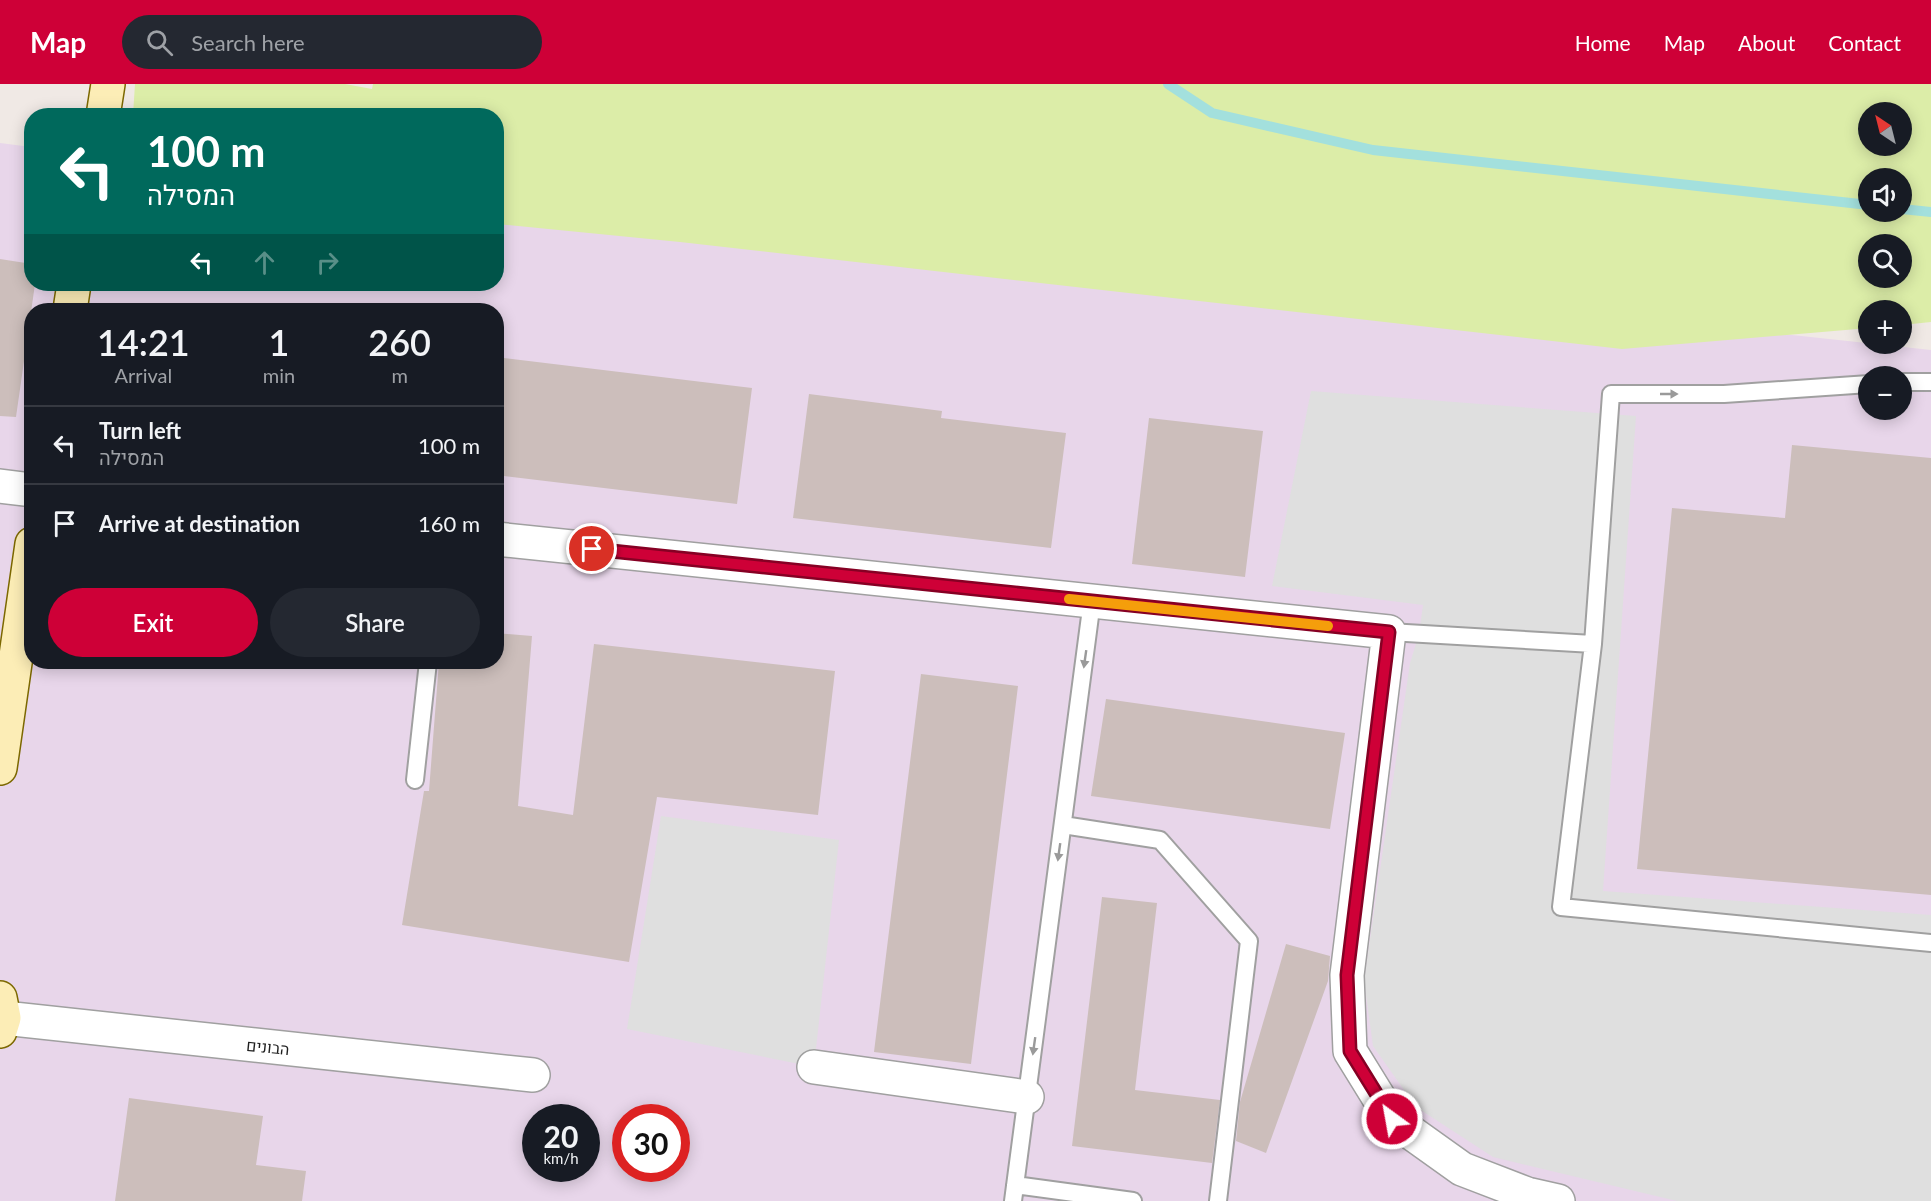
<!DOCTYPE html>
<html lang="en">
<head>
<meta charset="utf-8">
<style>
  :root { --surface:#171b24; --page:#242831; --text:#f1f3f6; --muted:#9ea1a6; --line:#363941; --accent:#ce0037 }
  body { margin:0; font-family:Lato,Heebo,sans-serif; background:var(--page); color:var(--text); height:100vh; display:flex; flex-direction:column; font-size:22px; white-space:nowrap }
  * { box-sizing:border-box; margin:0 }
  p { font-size:20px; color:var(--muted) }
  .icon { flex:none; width:33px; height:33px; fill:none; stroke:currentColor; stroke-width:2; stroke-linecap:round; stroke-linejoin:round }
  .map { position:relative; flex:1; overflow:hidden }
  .panel { position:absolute; left:24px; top:219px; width:480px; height:366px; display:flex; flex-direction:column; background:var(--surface); border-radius:24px; box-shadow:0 3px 15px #0003 }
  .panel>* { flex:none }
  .guide { position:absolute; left:24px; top:24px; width:480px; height:183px; border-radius:24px; box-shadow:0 3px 15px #0003; background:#00695c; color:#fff; overflow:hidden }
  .needle { width:39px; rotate:325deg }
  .tools { position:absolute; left:1858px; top:18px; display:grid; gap:12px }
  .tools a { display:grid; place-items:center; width:54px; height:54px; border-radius:50%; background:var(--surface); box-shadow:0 3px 15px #0003; font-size:30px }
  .speed { position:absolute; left:522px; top:1020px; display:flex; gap:12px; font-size:30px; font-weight:700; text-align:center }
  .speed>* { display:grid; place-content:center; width:78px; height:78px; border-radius:50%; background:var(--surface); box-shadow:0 3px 15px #0003; line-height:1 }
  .speed small { font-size:15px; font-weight:400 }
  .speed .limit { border:9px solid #d22; background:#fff; color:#111 }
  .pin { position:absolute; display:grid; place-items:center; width:51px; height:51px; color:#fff; margin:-26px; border:3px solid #fff; border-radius:50%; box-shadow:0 2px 6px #0007 }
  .me { position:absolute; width:66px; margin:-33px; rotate:328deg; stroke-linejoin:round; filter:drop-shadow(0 0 4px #0008) }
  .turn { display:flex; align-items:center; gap:21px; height:126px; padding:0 24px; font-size:27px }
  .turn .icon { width:78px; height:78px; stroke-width:2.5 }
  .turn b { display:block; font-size:42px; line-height:51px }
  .lanes { display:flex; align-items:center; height:57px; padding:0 24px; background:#0003; justify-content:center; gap:30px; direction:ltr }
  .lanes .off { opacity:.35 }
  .eta { display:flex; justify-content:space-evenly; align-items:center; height:102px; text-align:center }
  .eta b { font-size:36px; font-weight:600; line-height:42px }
  .primary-button { display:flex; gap:12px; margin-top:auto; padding:12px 24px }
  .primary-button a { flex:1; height:69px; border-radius:36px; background:var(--accent); color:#fff; font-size:24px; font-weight:600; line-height:69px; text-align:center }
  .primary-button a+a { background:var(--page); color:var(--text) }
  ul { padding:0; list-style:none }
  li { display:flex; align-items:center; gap:18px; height:78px; padding:0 24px; border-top:2px solid var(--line) }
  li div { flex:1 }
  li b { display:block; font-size:22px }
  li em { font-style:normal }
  header { display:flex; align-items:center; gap:36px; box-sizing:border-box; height:84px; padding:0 30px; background:var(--accent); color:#fff }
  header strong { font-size:28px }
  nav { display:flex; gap:33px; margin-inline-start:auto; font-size:21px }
  .search { width:420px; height:54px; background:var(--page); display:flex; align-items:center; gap:15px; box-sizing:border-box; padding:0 21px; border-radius:33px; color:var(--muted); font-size:22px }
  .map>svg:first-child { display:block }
  .industrial { fill:#e8d6ea; fill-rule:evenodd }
  .grass { fill:#dceda8; fill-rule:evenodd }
  .parking { fill:#dfdfdf }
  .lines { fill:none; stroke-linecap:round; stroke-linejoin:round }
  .stream { stroke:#a3e0dd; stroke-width:10 }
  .building { fill:#ccbebb }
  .lane-casing { stroke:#a0a0a0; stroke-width:20 }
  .street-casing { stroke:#a0a0a0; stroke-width:36 }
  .secondary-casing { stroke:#7c6800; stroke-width:36 }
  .lane { stroke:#fff; stroke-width:16 }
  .street { stroke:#fff; stroke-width:33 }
  .secondary { stroke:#fcedb6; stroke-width:33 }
  .oneway { fill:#9a9a9a }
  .route-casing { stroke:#860024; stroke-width:15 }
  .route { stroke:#ce0037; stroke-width:10 }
  .slow { stroke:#f59e0b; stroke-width:10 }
  .labels { text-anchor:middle; stroke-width:6; stroke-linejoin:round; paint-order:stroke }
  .street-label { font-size:16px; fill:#1f1f1f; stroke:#fff }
</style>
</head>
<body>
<header>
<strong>Map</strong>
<div class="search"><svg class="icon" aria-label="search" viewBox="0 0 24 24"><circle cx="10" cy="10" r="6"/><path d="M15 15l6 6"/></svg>Search here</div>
<nav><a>Home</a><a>Map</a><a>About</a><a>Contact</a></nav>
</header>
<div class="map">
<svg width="1931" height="1117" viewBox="0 0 1931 1117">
  <rect width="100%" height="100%" fill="#f0e9e5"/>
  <path class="industrial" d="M0,59L31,63L32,200H496L497,112L1931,266V1117H0ZM32,226H496V578H32ZM1869,292H1902V326H1869ZM536,1034H586V1084H536ZM626,1034H676V1084H626Z"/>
  <path class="grass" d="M135,0H345L372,5L373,0H1931V238L1902,241V226H1869V244L1622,265L680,158L497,140L496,32L133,31ZM1869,28H1902V62H1869ZM1869,94H1902V128H1869ZM1902,160V194H1869V160Z"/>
  <path class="parking" d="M1311,307L1636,332L1603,807L1931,831V1117H1677L1493,1073L1416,1023L1373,962L1364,897L1410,579L1419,550L1423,521L1272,502Z
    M661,732L839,756L814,983L627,945Z"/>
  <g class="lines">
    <path class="stream" d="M1168,0L1212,29L1373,66L1869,121
      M1902,125L1931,128"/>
  </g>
  <path class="building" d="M0,175L32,180V200H35L16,333L0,332Z
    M496,273L752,304L737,420L496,391Z
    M809,310L942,327L941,334L1066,349L1051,464L793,434Z
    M1149,334L1263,347L1245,493L1132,480Z
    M1792,361L1931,374V811L1637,785L1672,424L1785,434Z
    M496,549L532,552L518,722L573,731L594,560L835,587L818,731L657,713L629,878L402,841L424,707H429L439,578H496Z
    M921,590L1018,602L971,980L874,968Z
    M1106,615L1345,649L1330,745L1091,712Z
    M1102,813L1157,819L1135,1006L1220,1016L1212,1079L1072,1062Z
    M1286,860L1330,872L1328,897L1266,1069L1236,1057L1240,1018Z
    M129,1014L263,1032L256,1081L306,1087L302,1117H115Z"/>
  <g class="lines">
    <g class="lane-casing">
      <path id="lane" d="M1902,298H1931
        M1389,548L1593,560L1561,823L1931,859
        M1593,560L1611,310H1724L1869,300
        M415,696L428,578
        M1063,741L1160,756L1249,857L1218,1117
        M1015,1101L1133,1117
        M1013,1117L1092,517"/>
    </g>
    <g class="street-casing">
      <path id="street" d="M0,402L32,406
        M496,455L1389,548L1347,891L1350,967L1392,1035L1462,1085L1527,1110L1558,1117
        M4,934L533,991
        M814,983L1027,1013"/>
    </g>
    <g class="secondary-casing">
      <path id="secondary" d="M103,32L108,0
        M70,226L74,200
        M0,684L32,460
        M0,914L4,934L0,947"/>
    </g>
    <use href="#lane" class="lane"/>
    <use href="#street" class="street"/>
    <use href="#secondary" class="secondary"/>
  </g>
  <defs><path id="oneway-solid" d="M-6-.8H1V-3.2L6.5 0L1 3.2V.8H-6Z" transform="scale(1.5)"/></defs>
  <g class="oneway">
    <use href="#oneway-solid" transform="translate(1669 310)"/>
    <use href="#oneway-solid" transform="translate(1085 575) rotate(98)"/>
    <use href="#oneway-solid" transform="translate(1059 768) rotate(98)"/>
    <use href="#oneway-solid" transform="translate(1034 962) rotate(98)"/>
  </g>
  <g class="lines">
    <g class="route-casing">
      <path id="route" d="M592,465L1389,548L1347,891L1350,967L1392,1035"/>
    </g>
    <use href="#route" class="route"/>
    <path class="slow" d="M1069,515L1328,542"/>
  </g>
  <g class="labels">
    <g class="street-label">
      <text transform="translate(268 963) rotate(6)" y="6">הבונים</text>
    </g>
  </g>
</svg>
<div class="tools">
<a><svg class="needle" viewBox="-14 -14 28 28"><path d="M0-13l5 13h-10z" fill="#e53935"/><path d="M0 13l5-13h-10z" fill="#9ea1a6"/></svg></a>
<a><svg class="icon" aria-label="sound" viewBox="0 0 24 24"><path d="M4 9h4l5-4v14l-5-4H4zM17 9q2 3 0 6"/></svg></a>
<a><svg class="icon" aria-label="search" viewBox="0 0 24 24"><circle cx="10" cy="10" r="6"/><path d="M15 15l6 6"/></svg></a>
<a>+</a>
<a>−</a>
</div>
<div class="speed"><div>20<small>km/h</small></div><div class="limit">30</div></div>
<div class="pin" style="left:592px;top:465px;background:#d93025"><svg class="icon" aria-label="arrive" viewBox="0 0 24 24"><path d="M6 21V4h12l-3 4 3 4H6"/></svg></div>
<svg class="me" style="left:1392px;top:1035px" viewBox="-20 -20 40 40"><circle r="17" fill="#ce0037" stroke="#fff" stroke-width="3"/><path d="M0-11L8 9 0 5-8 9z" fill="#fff"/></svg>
<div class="guide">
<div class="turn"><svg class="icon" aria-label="left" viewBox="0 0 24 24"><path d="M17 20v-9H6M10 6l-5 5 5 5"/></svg><div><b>100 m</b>המסילה</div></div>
<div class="lanes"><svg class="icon" aria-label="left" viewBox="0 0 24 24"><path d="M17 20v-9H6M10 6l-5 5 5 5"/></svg><svg class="icon off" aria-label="ahead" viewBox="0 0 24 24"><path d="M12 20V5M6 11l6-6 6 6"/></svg><svg class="icon off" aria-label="right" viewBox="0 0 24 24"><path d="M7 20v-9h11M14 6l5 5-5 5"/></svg></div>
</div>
<section class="panel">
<div class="eta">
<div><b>14:21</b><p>Arrival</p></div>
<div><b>1</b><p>min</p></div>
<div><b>260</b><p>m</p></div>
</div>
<ul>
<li><svg class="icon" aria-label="left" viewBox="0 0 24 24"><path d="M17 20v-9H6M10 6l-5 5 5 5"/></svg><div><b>Turn left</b><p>המסילה</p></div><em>100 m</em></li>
<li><svg class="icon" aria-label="arrive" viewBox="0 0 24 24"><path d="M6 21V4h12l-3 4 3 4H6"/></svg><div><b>Arrive at destination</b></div><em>160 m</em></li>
</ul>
<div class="primary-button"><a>Exit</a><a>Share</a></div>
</section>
</div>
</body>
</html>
